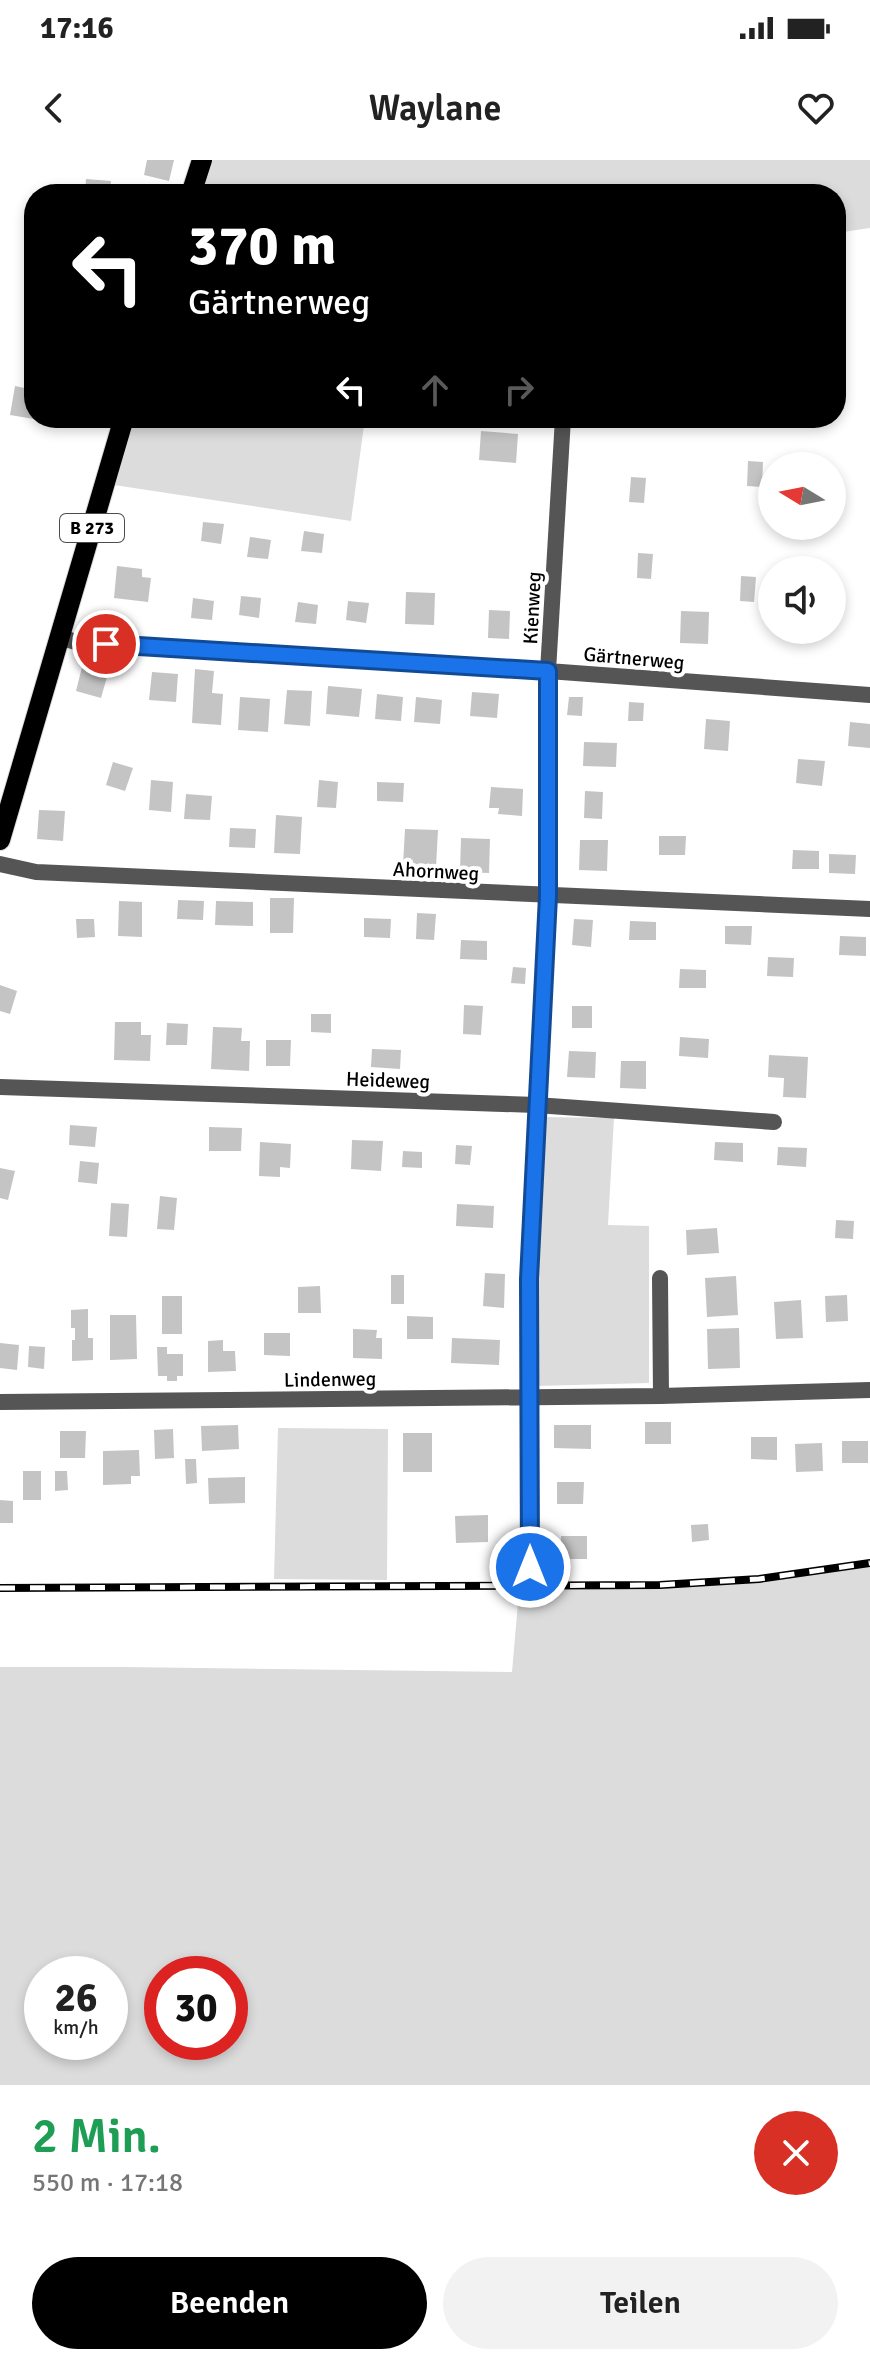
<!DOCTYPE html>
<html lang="de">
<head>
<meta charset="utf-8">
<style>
  :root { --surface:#fff; --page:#f2f2f2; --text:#222; --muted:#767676; --accent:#000 }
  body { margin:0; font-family:Signika,sans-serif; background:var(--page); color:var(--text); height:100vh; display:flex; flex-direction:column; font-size:30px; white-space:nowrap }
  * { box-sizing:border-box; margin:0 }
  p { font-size:26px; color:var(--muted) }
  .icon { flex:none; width:44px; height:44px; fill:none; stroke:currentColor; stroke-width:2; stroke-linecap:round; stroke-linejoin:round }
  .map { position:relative; height:1925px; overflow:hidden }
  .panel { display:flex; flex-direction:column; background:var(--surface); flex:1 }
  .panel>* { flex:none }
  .guide { position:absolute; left:24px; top:24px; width:822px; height:244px; border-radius:32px; box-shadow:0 4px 12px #0003; background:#000; color:#fff; overflow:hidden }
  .needle { width:52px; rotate:280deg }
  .tools { position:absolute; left:758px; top:292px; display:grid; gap:16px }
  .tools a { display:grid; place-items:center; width:88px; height:88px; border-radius:50%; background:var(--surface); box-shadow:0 4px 12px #0003; font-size:40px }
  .speed { position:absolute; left:24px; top:1796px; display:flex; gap:16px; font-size:40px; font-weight:700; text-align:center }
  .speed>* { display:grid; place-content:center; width:104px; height:104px; border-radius:50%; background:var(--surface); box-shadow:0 4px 12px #0003; line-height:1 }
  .speed small { font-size:20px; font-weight:400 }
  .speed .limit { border:12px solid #d22; background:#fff; color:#111 }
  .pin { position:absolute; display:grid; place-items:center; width:68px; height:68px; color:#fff; margin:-34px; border:4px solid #fff; border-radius:50%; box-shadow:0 2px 8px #0007 }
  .me { position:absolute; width:88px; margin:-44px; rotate:0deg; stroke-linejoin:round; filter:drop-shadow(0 0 6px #0008) }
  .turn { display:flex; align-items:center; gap:28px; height:168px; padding:0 32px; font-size:36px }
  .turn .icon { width:104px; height:104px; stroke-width:2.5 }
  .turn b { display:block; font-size:56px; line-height:68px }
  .lanes { display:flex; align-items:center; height:76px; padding:0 32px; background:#0003; justify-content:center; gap:40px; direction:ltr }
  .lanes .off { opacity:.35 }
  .round { display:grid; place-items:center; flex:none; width:84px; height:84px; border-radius:42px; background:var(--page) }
  .summary { display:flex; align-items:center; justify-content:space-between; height:136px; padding:0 32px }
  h1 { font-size:48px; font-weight:600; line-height:60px; color:#1e9e55 }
  .button { display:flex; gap:16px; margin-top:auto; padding:16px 32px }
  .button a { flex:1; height:92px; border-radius:48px; background:var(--accent); color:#fff; font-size:32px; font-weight:600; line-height:92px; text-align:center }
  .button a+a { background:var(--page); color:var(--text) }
  .status { display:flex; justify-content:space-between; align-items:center; height:56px; padding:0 40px; background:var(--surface); direction:ltr }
  .status svg { height:22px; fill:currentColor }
  header { display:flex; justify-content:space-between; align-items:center; height:104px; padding:0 32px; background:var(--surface); font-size:36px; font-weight:600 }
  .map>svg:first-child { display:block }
  .green { fill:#dcdcdc; fill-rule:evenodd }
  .building { fill:#c4c4c4 }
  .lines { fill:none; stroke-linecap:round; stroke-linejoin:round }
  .primary-casing { stroke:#dbdbdb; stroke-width:22 }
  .minor { stroke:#555; stroke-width:16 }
  .primary { stroke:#000; stroke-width:20 }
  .rail-casing { stroke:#000; stroke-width:8 }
  .rail { stroke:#fff; stroke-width:5; stroke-dasharray:15; stroke-linecap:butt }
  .route-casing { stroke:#114b97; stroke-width:20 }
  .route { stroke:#1a73e8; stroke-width:14 }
  .labels { text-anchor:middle; stroke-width:8; stroke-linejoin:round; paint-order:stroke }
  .shield { fill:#fff; stroke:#4c4c4c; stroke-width:2 }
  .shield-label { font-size:18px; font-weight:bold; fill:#000 }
  .street-label { font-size:20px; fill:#000; stroke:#fff }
</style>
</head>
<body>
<div class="status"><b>17:16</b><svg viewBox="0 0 49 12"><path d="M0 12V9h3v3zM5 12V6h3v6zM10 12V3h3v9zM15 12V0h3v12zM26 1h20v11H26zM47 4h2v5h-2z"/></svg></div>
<header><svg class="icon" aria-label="back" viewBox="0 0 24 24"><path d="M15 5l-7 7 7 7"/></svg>Waylane<svg class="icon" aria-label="heart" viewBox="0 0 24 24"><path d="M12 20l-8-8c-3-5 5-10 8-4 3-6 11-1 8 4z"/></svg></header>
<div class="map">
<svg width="870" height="1925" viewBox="0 0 870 1925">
  <rect width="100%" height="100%" fill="#fff"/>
  <path class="green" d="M211,0H870V68L836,73V34H201Z
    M134,258H365L351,361L114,325Z
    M542,957L614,958L608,1065L649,1066V1223L536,1226Z
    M278,1268L388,1269L387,1420L274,1419Z
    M870,1406V1925H0V1507H123L512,1512L519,1431C637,1428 754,1425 870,1406ZM110,1814V1882H42V1814ZM230,1814V1882H162V1814Z"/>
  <path class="building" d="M147,0H174L169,21L144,15Z
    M86,19L111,21L110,34H85Z
    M15,226L34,230V259L10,255Z
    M481,271L518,274L516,303L479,300Z
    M748,301L763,302L762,327L747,326Z
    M631,317L646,318L644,343L629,342Z
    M203,362L224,364L221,384L201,381Z
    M304,371L324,374L322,393L301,391Z
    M250,377L271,380L268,399L247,397Z
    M638,393L653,394L651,419L637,418Z
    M117,406L142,409V417L151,418L148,442L114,438Z
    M741,416L756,417L754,442L740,441Z
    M406,432L435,433L434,465L405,464Z
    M241,436L261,438L259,458L239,455Z
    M193,438L214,441L212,460L191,458Z
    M348,441L369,443L366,463L346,460Z
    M298,442L318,445L316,464L295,462Z
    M489,450L510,451L509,479L488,478Z
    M681,451L709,452L708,484L680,483Z
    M83,503L109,510L101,538L76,531Z
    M195,509L214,511L212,533L223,534L221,565L192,563Z
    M152,512L178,514L176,542L149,540Z
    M328,526L362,529L359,557L326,554Z
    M287,530L312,531L310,566L284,564Z
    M472,532L499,534L497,558L470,556Z
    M377,534L403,537L401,561L375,559Z
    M240,537L270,539L268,572L238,570Z
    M416,537L442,540L440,564L414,562Z
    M569,537H583L582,556L567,555Z
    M629,542L644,543L643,561H628Z
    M706,559L730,561L728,591L704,589Z
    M850,562L870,564V588L848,586Z
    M584,582L617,583L616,607L583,606Z
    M798,599L825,601L822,626L796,623Z
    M113,602L133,608L125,631L106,625Z
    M151,620L173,622L171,652L149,650Z
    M319,620L338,622L336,648L317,647Z
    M377,622L404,623L403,642L377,641Z
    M491,627L523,629L522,656L498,654L499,648H489Z
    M585,631L603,632L602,659L584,658Z
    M186,634L212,636L210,660L184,659Z
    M39,650L65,651L63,681L37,679Z
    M276,655L302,657L300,694L274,693Z
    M230,668L256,669L255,688L229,687Z
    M405,669L438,670L436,707L403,705Z
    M659,676H686L685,695H659Z
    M461,678L490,679L489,713L460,712Z
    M580,680H608L607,711L579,710Z
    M793,690L819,691V709H792Z
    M829,694L856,695L855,714L829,713Z
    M270,738H294L293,773H270Z
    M178,740L204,741L203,760L177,759Z
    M119,741L142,742V777L118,776Z
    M216,741L253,742V766L215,765Z
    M417,753L436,754L434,780L416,779Z
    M364,758L391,759L390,778L364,777Z
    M76,759H94L95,777L77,778Z
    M574,759L593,760L591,787L572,785Z
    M630,761L656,762V780H629Z
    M725,766H752L751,785L725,784Z
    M840,776L866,777V796L839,795Z
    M461,780L487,781V800L460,799Z
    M768,797L794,798L793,817L767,816Z
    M513,807L526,808L525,824L511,823Z
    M680,809L706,810V828H679Z
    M0,825L17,831L10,854L0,851Z
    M464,845L483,846L481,875L463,874Z
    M572,846H592V868H572Z
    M311,854H331V873L311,872Z
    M115,862H141V875H151L150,901L114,900Z
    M167,863L188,864L187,885H166Z
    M213,867L242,868L241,881H250L249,911L211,909Z
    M680,877L709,879L708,898L679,896Z
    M266,880H291L290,906H266Z
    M372,889L401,890L400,909L371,907Z
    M569,891L596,892L595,918L567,917Z
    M769,895L808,897L806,938L783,937L784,918L768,917Z
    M621,901H646V929L620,928Z
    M70,965L97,967L95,987L69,985Z
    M209,967L242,968L241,991H209Z
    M352,980L383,981L381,1011L351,1009Z
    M260,982L291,984L290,1008L280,1007V1017L259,1016Z
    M715,982L743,983V1002L714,1000Z
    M456,985L472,986L470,1005L455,1004Z
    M778,987L807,988L806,1007L777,1005Z
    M403,991L422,992V1008L402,1007Z
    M80,1001L99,1003L97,1024L78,1022Z
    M0,1008L15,1011L8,1040L0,1038Z
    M160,1036L177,1038L174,1070L157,1069Z
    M111,1043L129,1044L127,1077L109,1076Z
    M457,1044L494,1046L493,1068L456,1066Z
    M836,1060L854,1061L853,1079L835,1078Z
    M717,1068L719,1093L687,1095L686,1070Z
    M485,1113L505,1114L504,1148L483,1146Z
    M391,1115H404V1144H391Z
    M736,1116L738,1155L707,1157L705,1118Z
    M320,1126L321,1153H298V1127Z
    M847,1135L848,1161L826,1162L825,1136Z
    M162,1136H182V1174H162Z
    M801,1140L803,1178L776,1179L774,1142Z
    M88,1149V1178H93V1200L72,1201V1180H75V1168H71V1150Z
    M110,1155H136L137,1199L110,1200Z
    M407,1156L433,1157V1179H407Z
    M739,1168L740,1208L708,1209L707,1169Z
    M353,1169L377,1170L376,1178H382V1199L353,1198Z
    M264,1173H290V1196L264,1195Z
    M452,1178L500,1180L499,1205L451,1203Z
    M223,1180V1191H235L236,1211L208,1212V1181Z
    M0,1183L19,1185L17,1210L0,1208Z
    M29,1186L45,1187L44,1209L28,1207Z
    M157,1187H167V1194H183V1216H177V1221H167V1216H158Z
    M645,1262H671V1284H645Z
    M238,1265L239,1289L202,1291L201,1266Z
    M554,1265H591V1289L554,1288Z
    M173,1269L174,1298L155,1299L154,1270Z
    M60,1271H86L85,1298H60Z
    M403,1273H432V1312H403Z
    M751,1277H777V1300L751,1299Z
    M842,1281H868V1303H842Z
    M822,1283L823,1311L796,1312L795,1284Z
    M139,1290L140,1316H131V1324L103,1325V1291Z
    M185,1299H196L197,1323L186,1324Z
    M23,1311H41V1340H23Z
    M55,1311H67L68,1330L55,1331Z
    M245,1317V1343L209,1344L208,1318Z
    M557,1322H584L583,1344H557Z
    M0,1340L13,1341V1363H0Z
    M488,1355V1382L456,1383L455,1356Z
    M708,1364L709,1380L692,1382L691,1365Z
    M561,1376H587V1399H560Z"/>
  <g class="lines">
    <g class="primary-casing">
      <path id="primary" d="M191,34L202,0
        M0,680L124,258"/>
    </g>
    <path class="minor" d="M60,477L79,483L548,511L870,535
      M0,704L36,712L870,749
      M0,927L536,945L774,962
      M660,1118L661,1236
      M0,1242L661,1236L870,1230
      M530,1407L529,1119L548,736V511L563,258"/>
    <use href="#primary" class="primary"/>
    <g class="rail-casing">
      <path id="rail" d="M0,1428L660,1425L759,1419L870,1403"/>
    </g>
    <use href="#rail" class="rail"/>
  </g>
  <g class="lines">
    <g class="route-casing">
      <path id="route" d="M106,484L548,511V736L529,1119L530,1407"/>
    </g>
    <use href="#route" class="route"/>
  </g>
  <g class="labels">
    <rect class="shield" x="60" y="354" width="64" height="28" rx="6"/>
    <g class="shield-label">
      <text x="92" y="374">B 273</text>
    </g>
    <g class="street-label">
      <text transform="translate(532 448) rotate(-87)" y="7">Kienweg</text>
      <text transform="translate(634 498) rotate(5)" y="7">Gärtnerweg</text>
      <text transform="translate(436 711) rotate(3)" y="7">Ahornweg</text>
      <text transform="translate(388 920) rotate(2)" y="7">Heideweg</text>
      <text transform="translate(330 1219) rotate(-1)" y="7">Lindenweg</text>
    </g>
  </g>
</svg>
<div class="tools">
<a><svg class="needle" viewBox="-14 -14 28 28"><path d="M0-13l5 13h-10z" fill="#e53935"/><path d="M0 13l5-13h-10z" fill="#767676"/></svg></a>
<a><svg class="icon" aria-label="sound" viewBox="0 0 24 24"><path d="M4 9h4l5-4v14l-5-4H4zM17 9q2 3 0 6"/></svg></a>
</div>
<div class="speed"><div>26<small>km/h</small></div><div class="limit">30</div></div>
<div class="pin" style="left:106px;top:484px;background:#d93025"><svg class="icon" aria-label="arrive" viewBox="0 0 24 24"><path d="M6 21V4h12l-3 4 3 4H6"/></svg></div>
<svg class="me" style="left:530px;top:1407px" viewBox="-20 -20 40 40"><circle r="17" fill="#1a73e8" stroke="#fff" stroke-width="3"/><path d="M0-11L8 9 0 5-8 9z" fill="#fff"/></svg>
<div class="guide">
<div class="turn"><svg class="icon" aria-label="left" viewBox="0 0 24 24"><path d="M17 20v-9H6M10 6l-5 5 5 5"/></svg><div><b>370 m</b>Gärtnerweg</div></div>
<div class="lanes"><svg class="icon" aria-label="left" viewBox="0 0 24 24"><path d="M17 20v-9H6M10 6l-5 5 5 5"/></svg><svg class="icon off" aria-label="ahead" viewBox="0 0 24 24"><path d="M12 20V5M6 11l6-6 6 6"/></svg><svg class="icon off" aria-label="right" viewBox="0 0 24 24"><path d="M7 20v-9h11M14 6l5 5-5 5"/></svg></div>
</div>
</div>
<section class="panel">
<div class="summary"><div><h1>2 Min.</h1><p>550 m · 17:18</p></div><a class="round" style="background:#d93025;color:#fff"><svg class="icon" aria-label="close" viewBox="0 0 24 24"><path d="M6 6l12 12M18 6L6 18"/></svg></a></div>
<div class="button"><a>Beenden</a><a>Teilen</a></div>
</section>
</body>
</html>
